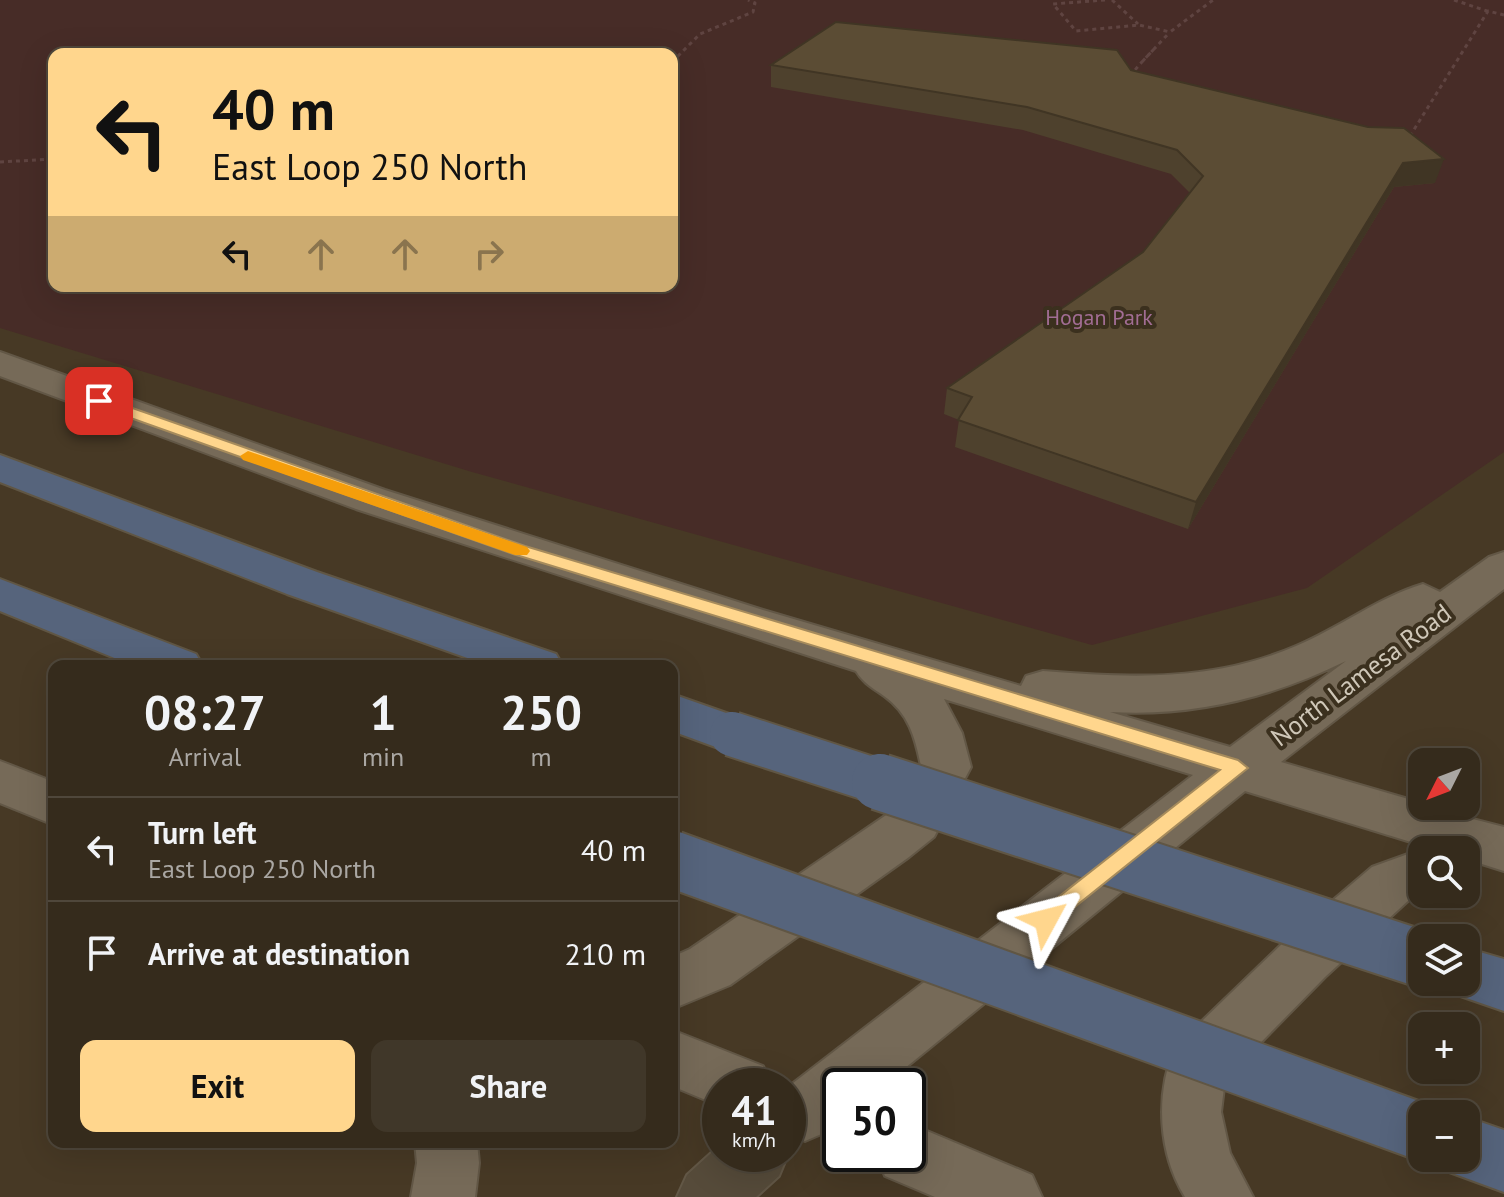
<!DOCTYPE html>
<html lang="en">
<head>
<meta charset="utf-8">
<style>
  :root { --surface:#352b1c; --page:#403729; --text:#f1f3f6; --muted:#aaa7a3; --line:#4f473b; --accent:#ffd68d }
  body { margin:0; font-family:"PT Sans",sans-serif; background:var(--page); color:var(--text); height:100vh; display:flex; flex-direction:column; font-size:30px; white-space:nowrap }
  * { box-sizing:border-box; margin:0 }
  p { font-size:26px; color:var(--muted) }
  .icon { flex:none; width:44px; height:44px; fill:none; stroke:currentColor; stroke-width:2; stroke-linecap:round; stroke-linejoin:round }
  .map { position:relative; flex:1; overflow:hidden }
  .drawer { position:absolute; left:48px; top:660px; width:630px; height:488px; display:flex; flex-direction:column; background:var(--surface); border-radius:16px; box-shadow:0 8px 32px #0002,0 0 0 2px var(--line) }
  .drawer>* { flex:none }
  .hud { position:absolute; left:48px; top:48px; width:630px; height:244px; border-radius:16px; box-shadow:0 8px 32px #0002,0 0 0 2px var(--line); background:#ffd68d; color:#111; overflow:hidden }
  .needle { width:52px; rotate:228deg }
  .controls { position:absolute; left:1408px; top:748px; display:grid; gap:16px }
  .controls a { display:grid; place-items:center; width:72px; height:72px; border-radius:16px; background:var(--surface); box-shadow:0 8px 32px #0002,0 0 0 2px var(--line); font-size:40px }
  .speed { position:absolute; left:702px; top:1068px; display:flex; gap:16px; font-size:40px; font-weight:700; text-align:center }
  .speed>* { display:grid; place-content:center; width:104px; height:104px; border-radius:50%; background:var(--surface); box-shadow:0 8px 32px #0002,0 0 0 2px var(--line); line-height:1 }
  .speed small { font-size:20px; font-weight:400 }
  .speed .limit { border:4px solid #111; border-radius:12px; background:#fff; color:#111 }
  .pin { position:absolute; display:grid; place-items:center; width:68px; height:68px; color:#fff; margin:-34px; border-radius:16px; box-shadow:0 4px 12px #0006 }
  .me { position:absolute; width:88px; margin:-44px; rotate:52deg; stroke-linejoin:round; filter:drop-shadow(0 0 6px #0008) }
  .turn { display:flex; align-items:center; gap:28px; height:168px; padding:0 32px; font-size:36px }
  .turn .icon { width:104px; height:104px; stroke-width:2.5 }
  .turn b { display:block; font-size:56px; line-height:68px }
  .lanes { display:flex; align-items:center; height:76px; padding:0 32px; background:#0003; justify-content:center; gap:40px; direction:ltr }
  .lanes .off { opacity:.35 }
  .eta { display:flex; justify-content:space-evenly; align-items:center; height:136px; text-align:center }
  .eta b { font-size:48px; font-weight:800; line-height:56px }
  .action { display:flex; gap:16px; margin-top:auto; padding:16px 32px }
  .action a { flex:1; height:92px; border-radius:16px; background:var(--accent); color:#111; font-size:32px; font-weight:800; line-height:92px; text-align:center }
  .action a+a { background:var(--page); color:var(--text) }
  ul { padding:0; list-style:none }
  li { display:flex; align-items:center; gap:24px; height:104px; padding:0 32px; border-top:2px solid var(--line) }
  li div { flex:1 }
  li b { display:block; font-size:30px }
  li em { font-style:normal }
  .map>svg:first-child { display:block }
  .green { fill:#472c27; fill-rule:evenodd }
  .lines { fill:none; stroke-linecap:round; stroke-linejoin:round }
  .minor-casing { stroke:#625746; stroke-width:4 }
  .major-casing { stroke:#625746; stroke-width:4 }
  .highway-casing { stroke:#605644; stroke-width:4 }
  .path { stroke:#5f4441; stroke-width:3; stroke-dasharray:4 4; stroke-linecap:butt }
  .minor { fill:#564b3a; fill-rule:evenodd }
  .major { fill:#766a58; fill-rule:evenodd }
  .highway { fill:#56647c; fill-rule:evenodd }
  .highway-bridge-far1-casing { stroke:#605644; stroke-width:48; stroke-linecap:butt }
  .highway-bridge-casing { stroke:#605644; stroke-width:60; stroke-linecap:butt }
  .highway-bridge-far1 { stroke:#56647c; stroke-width:44 }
  .highway-bridge { stroke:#56647c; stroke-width:56 }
  .wall { fill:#4e412d }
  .shaded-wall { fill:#403524 }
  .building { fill:#5b4c34; stroke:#403524; stroke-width:2 }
  .route { fill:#ffd68d; stroke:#a68b5c; stroke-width:2 }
  .slow { fill:#f59e0b }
  .labels { text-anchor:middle; stroke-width:8; stroke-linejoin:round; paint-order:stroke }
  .far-park-label { font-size:22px; fill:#a26d94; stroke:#3b301e }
  .street-label { font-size:26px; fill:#cfc7b8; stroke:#3b301e }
</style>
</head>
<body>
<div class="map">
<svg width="1504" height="1197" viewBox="0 0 1504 1197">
  <rect width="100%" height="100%" fill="#473925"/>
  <path class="green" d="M0,0H1504V452L1307,588L1092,645L472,472L0,328ZM54,54H672V286H54Z"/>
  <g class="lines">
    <g class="minor-casing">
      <path id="minor" d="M720,1145V1154H788L779,1176L756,1197H677L687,1175Z"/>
    </g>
    <g class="major-casing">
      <path id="major" d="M0,352L385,490L763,610L1021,686L1026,676L1043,671C1131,678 1213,682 1296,646C1339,628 1379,597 1423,584L1440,592L1489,557L1504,552V589L1281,762L1422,803V806L1504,827V871L1466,859V850H1437L1245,791L883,1086H840V1121L826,1132L805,1141L788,1134V1087L1193,775L944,699L962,733L971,767L934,837L909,857L730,985L672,1009V957L690,949L898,807L921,766C915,737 909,714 884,696C873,688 863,683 856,671L356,509L0,376ZM1346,661L1230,747L1110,712C1193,717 1271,698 1346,661Z
        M0,761L54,782V825L0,803Z
        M1422,849L1424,894L1410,899L1325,977L1225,1079L1221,1112L1230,1153L1253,1197H1185C1158,1153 1155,1094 1175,1047L1285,941L1372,867Z
        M672,1030L763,1066L772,1086H720V1106L672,1086Z
        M908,1123L1032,1175L1042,1197H935L885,1176L876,1154H908Z
        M415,1142H477L479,1163L475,1197H411L417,1163Z"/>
    </g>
    <g class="highway-casing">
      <path id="highway" d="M0,455L317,572L556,654L563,666H490L287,594L0,482Z
        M0,579L196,654L203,666H134L0,611Z
        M672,694L749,721L756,734L749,747L732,753L672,731Z
        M1466,948L1504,959V1011L1446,991L1442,982H1466Z
        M1466,1117L1504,1130V1192L1444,1170L1439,1158H1466Z"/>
    </g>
    <path class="path" d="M1105,0L1053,4L1076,31L1139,25L1170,32L1213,0
      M1112,0L1138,24
      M1454,0L1487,11
      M1154,49L1140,64L1169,33
      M672,62L700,34L753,12L755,3L748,0
      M1130,76L1140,64
      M1410,136L1488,11L1504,15
      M0,162L54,159"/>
    <use href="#minor" class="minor"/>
    <use href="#major" class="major"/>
    <use href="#highway" class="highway"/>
    <g class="highway-bridge-far1-casing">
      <path id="highway-bridge-far1" d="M732,734L886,784"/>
    </g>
    <g class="highway-bridge-casing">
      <path id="highway-bridge" d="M880,782L1422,959
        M672,859L1422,1132"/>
    </g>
    <use href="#highway-bridge-far1" class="highway-bridge-far1"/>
    <use href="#highway-bridge" class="highway-bridge"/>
  </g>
  <path class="wall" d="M771,65L1131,70L1435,183L1394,187L1188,529L955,447L959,420L944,414L947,388L1143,252L1190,193L1171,174L1023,130L771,87Z"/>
  <path class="shaded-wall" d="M1444,159L1435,183L1394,187L1188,529L1196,502L1403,163Z"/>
  <path class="building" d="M836,22L1117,50L1131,70L1368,127L1404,128L1444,159L1403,163L1196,502L958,420L972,397L947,388L1143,252L1203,176L1177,150L1027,107L771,65Z"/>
  <path class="route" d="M94,398H104L525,546L1238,760L1248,768L1046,930L1038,927L1035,920L1038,913L1220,770L513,554L94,405Z"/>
  <path class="slow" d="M248,451L527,547L530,551L527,555H515L243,460L240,456Z"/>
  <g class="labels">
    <g class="far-park-label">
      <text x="1099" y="325">Hogan Park</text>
    </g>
    <g class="street-label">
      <text transform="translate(1361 675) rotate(-37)" y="9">North Lamesa Road</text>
    </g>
  </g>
</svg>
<div class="controls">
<a><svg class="needle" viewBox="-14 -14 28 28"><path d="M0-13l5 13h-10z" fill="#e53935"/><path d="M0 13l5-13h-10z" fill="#aaa7a3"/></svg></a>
<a><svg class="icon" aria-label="search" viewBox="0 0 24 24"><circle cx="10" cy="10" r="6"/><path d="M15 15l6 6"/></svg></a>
<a><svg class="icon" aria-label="layers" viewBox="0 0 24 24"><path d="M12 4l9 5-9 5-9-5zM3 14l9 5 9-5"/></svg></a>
<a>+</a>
<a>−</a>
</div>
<div class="speed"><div>41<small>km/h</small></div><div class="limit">50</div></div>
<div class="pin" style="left:99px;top:401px;background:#d93025"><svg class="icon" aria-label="arrive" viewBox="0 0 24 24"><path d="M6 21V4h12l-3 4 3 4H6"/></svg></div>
<svg class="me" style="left:1046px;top:920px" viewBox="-20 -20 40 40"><path d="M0-17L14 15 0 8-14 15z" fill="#ffd68d" stroke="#fff" stroke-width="4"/></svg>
<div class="hud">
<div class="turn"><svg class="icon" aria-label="left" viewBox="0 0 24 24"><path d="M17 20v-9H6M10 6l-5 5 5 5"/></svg><div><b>40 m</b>East Loop 250 North</div></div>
<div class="lanes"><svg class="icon" aria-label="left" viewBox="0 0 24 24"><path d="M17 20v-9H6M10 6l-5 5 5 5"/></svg><svg class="icon off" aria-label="ahead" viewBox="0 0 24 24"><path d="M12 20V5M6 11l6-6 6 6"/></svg><svg class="icon off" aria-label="ahead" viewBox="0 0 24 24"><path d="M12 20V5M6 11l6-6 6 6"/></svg><svg class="icon off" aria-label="right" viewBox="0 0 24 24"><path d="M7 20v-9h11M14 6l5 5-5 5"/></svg></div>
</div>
<section class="drawer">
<div class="eta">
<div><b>08:27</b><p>Arrival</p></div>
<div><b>1</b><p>min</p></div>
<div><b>250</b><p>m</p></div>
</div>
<ul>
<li><svg class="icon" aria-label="left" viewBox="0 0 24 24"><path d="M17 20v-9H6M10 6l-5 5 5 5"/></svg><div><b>Turn left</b><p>East Loop 250 North</p></div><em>40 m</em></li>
<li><svg class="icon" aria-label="arrive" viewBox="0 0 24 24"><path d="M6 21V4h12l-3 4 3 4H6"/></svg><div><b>Arrive at destination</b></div><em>210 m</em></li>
</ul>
<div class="action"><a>Exit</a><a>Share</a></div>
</section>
</div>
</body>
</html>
